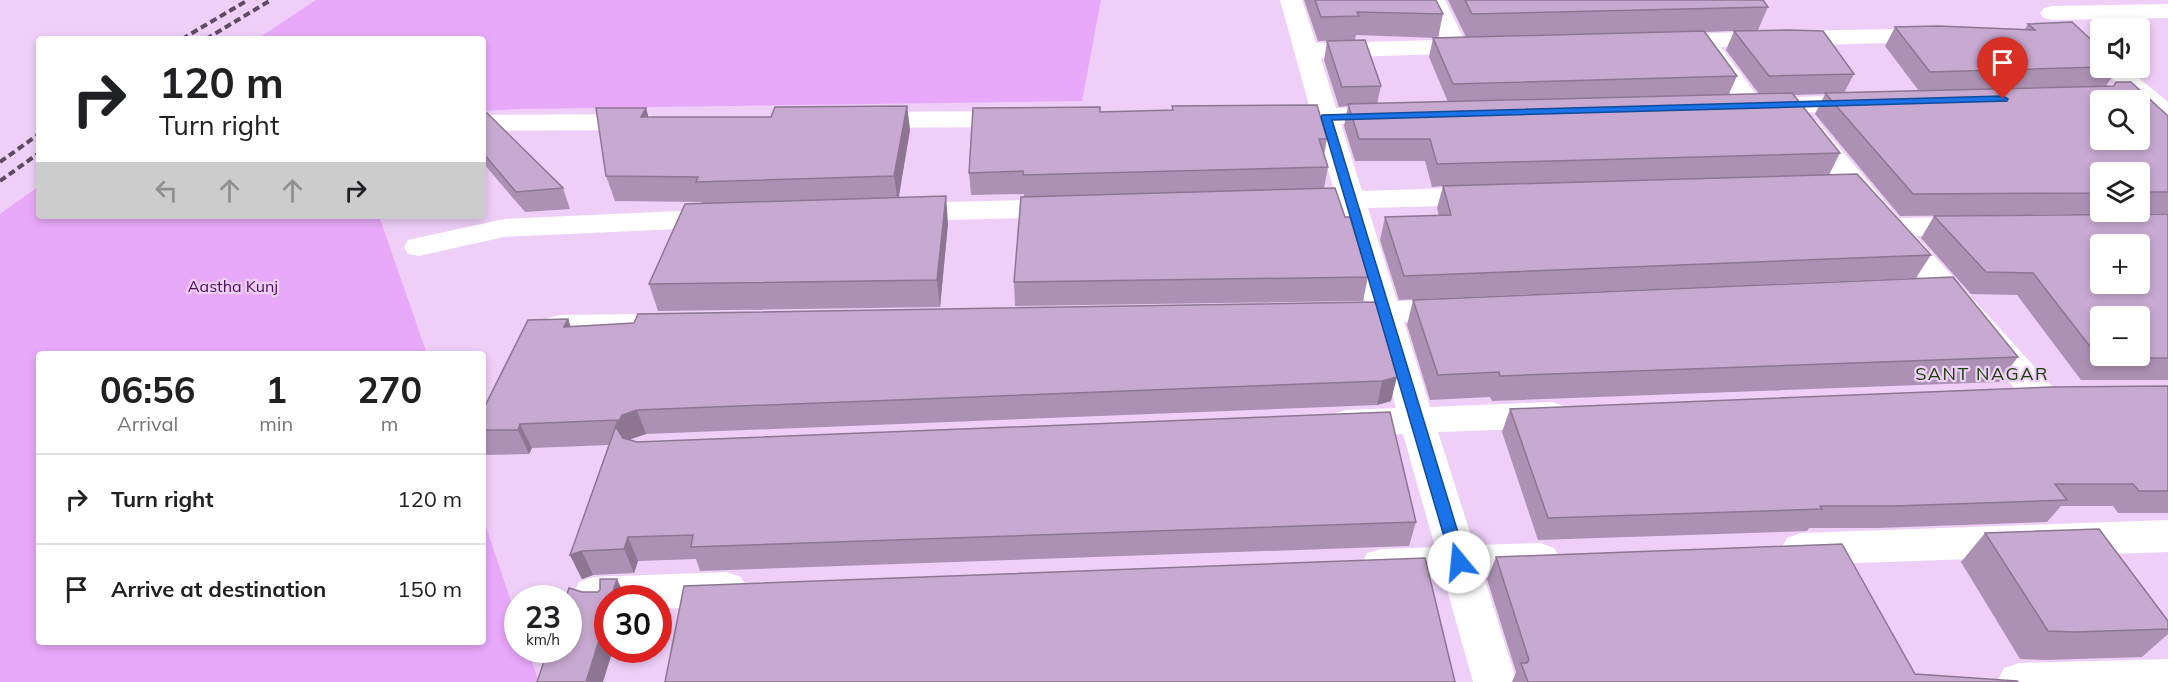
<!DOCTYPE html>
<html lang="en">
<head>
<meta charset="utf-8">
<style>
  :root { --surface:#fff; --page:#f2f2f2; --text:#202124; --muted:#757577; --line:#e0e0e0 }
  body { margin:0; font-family:Mulish,sans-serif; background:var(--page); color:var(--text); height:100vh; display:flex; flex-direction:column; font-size:22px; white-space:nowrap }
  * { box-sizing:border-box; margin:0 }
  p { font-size:20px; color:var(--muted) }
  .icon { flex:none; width:33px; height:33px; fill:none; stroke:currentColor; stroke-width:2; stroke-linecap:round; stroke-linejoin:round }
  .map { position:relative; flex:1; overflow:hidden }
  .side { position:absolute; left:36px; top:351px; width:450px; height:294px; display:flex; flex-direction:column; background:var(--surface); border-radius:6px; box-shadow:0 3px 9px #0003 }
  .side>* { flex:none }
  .hud { position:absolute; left:36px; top:36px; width:450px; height:183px; border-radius:6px; box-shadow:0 3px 9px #0003; background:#fff; color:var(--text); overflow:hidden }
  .controls { position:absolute; left:2090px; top:18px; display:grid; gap:12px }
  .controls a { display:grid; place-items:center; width:60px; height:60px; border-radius:6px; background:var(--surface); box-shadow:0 3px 9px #0003; font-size:30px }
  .speed { position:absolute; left:504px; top:585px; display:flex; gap:12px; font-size:30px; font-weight:700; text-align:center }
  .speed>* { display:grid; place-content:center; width:78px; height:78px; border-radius:50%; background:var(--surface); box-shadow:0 3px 9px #0003; line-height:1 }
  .speed small { font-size:15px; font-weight:400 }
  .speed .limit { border:9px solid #d22; background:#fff; color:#111 }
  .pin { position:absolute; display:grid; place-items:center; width:51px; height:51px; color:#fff; margin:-62px -26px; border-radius:50% 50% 50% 0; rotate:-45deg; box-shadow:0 0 6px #0007 }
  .pin .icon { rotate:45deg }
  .me { position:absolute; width:66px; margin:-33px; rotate:343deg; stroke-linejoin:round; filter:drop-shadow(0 0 4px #0008) }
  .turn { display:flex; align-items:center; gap:21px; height:126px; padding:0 24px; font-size:27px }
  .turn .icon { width:78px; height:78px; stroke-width:2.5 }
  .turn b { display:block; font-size:42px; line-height:51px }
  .lanes { display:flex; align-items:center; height:57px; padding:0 24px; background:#0003; justify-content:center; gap:30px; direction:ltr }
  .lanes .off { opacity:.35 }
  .eta { display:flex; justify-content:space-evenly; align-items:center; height:102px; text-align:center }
  .eta b { font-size:36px; font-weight:700; line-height:42px }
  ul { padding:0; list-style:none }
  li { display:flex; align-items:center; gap:18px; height:90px; padding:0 24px; border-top:2px solid var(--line) }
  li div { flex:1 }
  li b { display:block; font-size:22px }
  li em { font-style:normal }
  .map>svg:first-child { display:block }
  .green { fill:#e9a9fb }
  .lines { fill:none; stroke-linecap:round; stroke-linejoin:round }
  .minor { fill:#fff; fill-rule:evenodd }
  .rail { stroke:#5c4b61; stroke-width:4; stroke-dasharray:7 4; stroke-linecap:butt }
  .wall { fill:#ac91b4; fill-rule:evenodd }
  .shaded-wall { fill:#8c7692 }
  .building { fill:#c8a9d1; stroke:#8c7692; stroke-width:1.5; fill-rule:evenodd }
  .route { fill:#1a73e8; stroke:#114b97; stroke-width:1.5 }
  .labels { text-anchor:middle; stroke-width:4.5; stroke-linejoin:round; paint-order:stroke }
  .park-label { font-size:16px; fill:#4b0d5a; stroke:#efcff8 }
  .neighbourhood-label { font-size:18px; letter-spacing:1.5px; fill:#154103; stroke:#efcff8 }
</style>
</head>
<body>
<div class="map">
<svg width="2168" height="682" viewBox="0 0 2168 682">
  <rect width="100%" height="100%" fill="#efcff8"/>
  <path class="green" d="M316,0H1101L1082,101L518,109L483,111V39H257Z
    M39,186V216H379L427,354H39V642H483V518L517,619L518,650H528L539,682H0V214Z"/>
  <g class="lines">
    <path class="minor" d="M1280,0H1302L1316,43L1441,40L1423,0H1445L1464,39L1483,41L1486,46L1483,51L1474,53L1321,58L1336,108L1390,107L1399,109L1403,115L1399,121L1341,124L1362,191L1483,187L1493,190L1497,196L1493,202L1483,205L1368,208L1397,301L1455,299L1466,302L1471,310L1466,318L1455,321L1404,322L1430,407L1552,402L1564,406L1570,415L1564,424L1552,428L1438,432L1474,545L1540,543L1554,548L1560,559L1554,570L1540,575L1484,577L1517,682H1473L1444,579L1381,581L1367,577L1361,565L1367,553L1381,549L1435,547L1403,434L1346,436L1333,432L1328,423L1333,414L1346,410L1396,408L1372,323L1333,325L1322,322L1317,314L1322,306L1333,303L1365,302L1339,208L1295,210L1285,207L1281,201L1285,195L1334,191L1315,124L1277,125L1268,123L1264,117L1268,111L1310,109Z
      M2168,4V18L2052,20L2044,18L2040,13L2044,8L2052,6Z
      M1936,28L1944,30L1948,35L1944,40L1936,42L1721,47L1759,98L1864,95L1873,98L1877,103L1873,108L1864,111L1756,114L1743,111L1697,48L1659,46L1655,41L1659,36L1667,34Z
      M2101,68H2127L2168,102V124L2159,122L2139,104V100H2135Z
      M1018,111L1027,113L1031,119L1027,125L1018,127L863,128L854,126L850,120L854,114L863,112Z
      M643,114L652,116L656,122L652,128L643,130L483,131V115Z
      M1808,119L1817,121L1899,218L1974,217L1984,220L1989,226L1984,232L1974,235L1916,236L2052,386L2057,395L2052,404L2040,407L2028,404L1844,191L1795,127L1799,121Z
      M1064,199L1074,202L1078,208L1074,214L1064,217L902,221L892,218L887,212L892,206L902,203Z
      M722,209L732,212L737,218L732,224L722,227L504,237L419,256L408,254L404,247L408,240L504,219Z
      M633,314L644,317L649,325L644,333L633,336L560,337L548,334L544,326L548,318L560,315Z
      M2168,520V552L1801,565L1787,560L1781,549L1787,538L1801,533Z
      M727,572L741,577L747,589L741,601L727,606L658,609V598H608V610L593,611L579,606L573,594L579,582L593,577Z
      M2168,659V682H1997L2004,668L2019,663Z"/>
    <path class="rail" d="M182,39L248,0
      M206,39L271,0
      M0,162L39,134
      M0,181L39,153"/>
  </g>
  <path class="wall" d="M1304,0H1436L1443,14L1438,38L1356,35L1355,40L1318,41Z
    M1448,0H1763L1768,7L1758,30L1705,32L1737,76L1729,94H1759L1726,50L1734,31L1854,74L1844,93L1919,91L1885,46L1895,27L2025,29L2028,24L2100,48V68H2118L2106,86L2168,116V213L1900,216L1815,114L1825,94L1794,95L1840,153L1829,175L1931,255L1916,278L1399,300L1380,240L1385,217L1439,216L1437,208L1443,186L1432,187L1425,161H1355L1344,126L1348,106L1339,107L1324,60L1327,41L1381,86L1377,104L1448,102L1429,57L1433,38L1466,37ZM2100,172H2139V212H2100Z
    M907,106L910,130L898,198L948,223L940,307L658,311L649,284L701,203V202L615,201L606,176L646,108L648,117H771Z
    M1172,106L1327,139L1324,155L1328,167L1324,188L1345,217L1368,277L1363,301L1015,306L1014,282L1024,194L971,195L969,173L1100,112L1172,110Z
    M483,113L563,188L570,209L525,212L483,163Z
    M2168,214V380H2081L2017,295L1971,294L1921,238L1934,216Z
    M1413,300L2018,357L1999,382L1492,401L1490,397L1430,400L1407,325Z
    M1376,302L1391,401L1377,405L646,434L631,439L630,440L637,442L1416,522L1409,546L700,571L696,559L638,561L634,573L593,575L582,579L570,555L609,445L532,448L529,454L486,455L483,449V410L568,319L570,326Z
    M2168,386V513H2118L2113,506H2061L2047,522L1877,528H1809L1807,531L1538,540L1502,432L1510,409Z
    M1985,533L2168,621V634L2142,657L2045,660L2020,659L1961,562Z
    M1496,557L1915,674L2018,682H1512L1516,672L1487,579Z"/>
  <path class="shaded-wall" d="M907,106L910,130L898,202L894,176Z
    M646,108L653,132L641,117Z
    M946,196L948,223L940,307L937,280Z
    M568,319L577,343L564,327Z
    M1397,377L1391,401L1377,405L1382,381Z
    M637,410L646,434L631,439L626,451L616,427L622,415Z
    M520,424L532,448L529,454L518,430Z
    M628,537L638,561L634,573L624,549Z
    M582,551L593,575L582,579L570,555Z
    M617,579L626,598H611Z
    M608,611V650H613L603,682H586Z"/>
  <path class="building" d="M1315,0H1436L1443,14L1357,12L1359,16L1321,17Z
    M1465,0H1763L1768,7L1472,14Z
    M2072,22L2100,48V67L1930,72L1895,27L1938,26L2035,30L2028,24Z
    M1788,30L1823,31L1854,74L1769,76L1734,31Z
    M1704,31L1737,76L1453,84L1433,38Z
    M1365,40L1381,86L1342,87L1327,41Z
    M2116,82H2131L2168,116V192H2139V172H2100V193L1913,194L1825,93L2114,86ZM2100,100H2139V140H2100Z
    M1792,93L1840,153L1437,164L1430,139H1359L1348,104Z
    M1317,105L1327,139H1319L1328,167L1023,175V171L969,173L973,108L1100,107V112L1173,110L1172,106Z
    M907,106L894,176L696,182L698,177L606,176L596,108H646L641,117H771L775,107Z
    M483,113H487L563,188L516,192L483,153Z
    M1857,174L1931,255L1404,276L1385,217L1451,215L1443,186Z
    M1335,188L1345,217H1350L1368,277L1014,282L1021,197Z
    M946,196L937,280L649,284L685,204Z
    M2168,214V358H2099L2033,273L1986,272L1934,216ZM2100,244H2139V284H2100ZM2100,316H2139V356H2100Z
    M1953,277L2018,357L1500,376L1499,372L1438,375L1413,300Z
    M1376,302L1397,377L1382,381L637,410L622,415L616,427L623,438L637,442L1390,412L1416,522L691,547L693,535L628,537L624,549L582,551L570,555L618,420L520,424L518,430H483V410L528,320L568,319L564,327L634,323L638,314Z
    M2168,386V491H2139L2133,484H2055L2067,500L1894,506H1820L1822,509L1548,518L1510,409L2051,387Z
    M2099,529L2168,621V629L2074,632L2048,631L1985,533Z
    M1842,544L1915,674L2017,681L2018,682H1528L1521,663H1527L1529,660L1496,557Z
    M1425,558L1455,682H665L684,586Z
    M600,579H617L611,598H608V611L586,682H537L548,650H568V598H566L569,588L582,592H598L600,590Z"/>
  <path class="route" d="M2003,96L2008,99L2007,101L1332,120L1467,562L1464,567L1459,568L1453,567L1321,117L1322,115Z"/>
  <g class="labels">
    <g class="park-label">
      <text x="233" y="292">Aastha Kunj</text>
    </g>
    <g class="neighbourhood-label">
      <text x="1982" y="380">SANT NAGAR</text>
    </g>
  </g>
</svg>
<div class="controls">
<a><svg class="icon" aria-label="sound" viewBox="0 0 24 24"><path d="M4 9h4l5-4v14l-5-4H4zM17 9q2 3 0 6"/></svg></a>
<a><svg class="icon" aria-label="search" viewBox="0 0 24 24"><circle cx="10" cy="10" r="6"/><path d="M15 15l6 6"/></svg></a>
<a><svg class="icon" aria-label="layers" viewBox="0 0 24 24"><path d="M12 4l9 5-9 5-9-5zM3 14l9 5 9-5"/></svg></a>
<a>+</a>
<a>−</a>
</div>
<div class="speed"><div>23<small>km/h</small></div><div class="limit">30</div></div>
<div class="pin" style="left:2003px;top:99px;background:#d93025"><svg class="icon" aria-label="arrive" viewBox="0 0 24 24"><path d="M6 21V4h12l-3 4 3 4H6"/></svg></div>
<svg class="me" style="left:1459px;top:562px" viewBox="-20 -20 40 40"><circle r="19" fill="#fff"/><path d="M0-13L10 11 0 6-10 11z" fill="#1a73e8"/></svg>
<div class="hud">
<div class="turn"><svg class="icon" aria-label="right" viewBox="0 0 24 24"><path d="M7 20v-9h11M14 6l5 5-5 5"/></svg><div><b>120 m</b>Turn right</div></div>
<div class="lanes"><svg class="icon off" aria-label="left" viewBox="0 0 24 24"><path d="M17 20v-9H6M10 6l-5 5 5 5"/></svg><svg class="icon off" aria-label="ahead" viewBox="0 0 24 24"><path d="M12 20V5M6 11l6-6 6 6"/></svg><svg class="icon off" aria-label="ahead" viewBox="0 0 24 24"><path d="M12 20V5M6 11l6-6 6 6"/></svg><svg class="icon" aria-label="right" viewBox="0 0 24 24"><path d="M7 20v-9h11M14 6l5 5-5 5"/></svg></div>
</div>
<section class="side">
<div class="eta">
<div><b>06:56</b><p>Arrival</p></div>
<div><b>1</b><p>min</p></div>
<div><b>270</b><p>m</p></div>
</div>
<ul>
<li><svg class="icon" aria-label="right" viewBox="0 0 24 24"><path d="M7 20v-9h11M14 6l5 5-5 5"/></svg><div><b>Turn right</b></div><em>120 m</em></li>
<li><svg class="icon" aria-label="arrive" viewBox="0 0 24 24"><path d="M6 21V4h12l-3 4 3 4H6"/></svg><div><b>Arrive at destination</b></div><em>150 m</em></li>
</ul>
</section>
</div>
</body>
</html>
